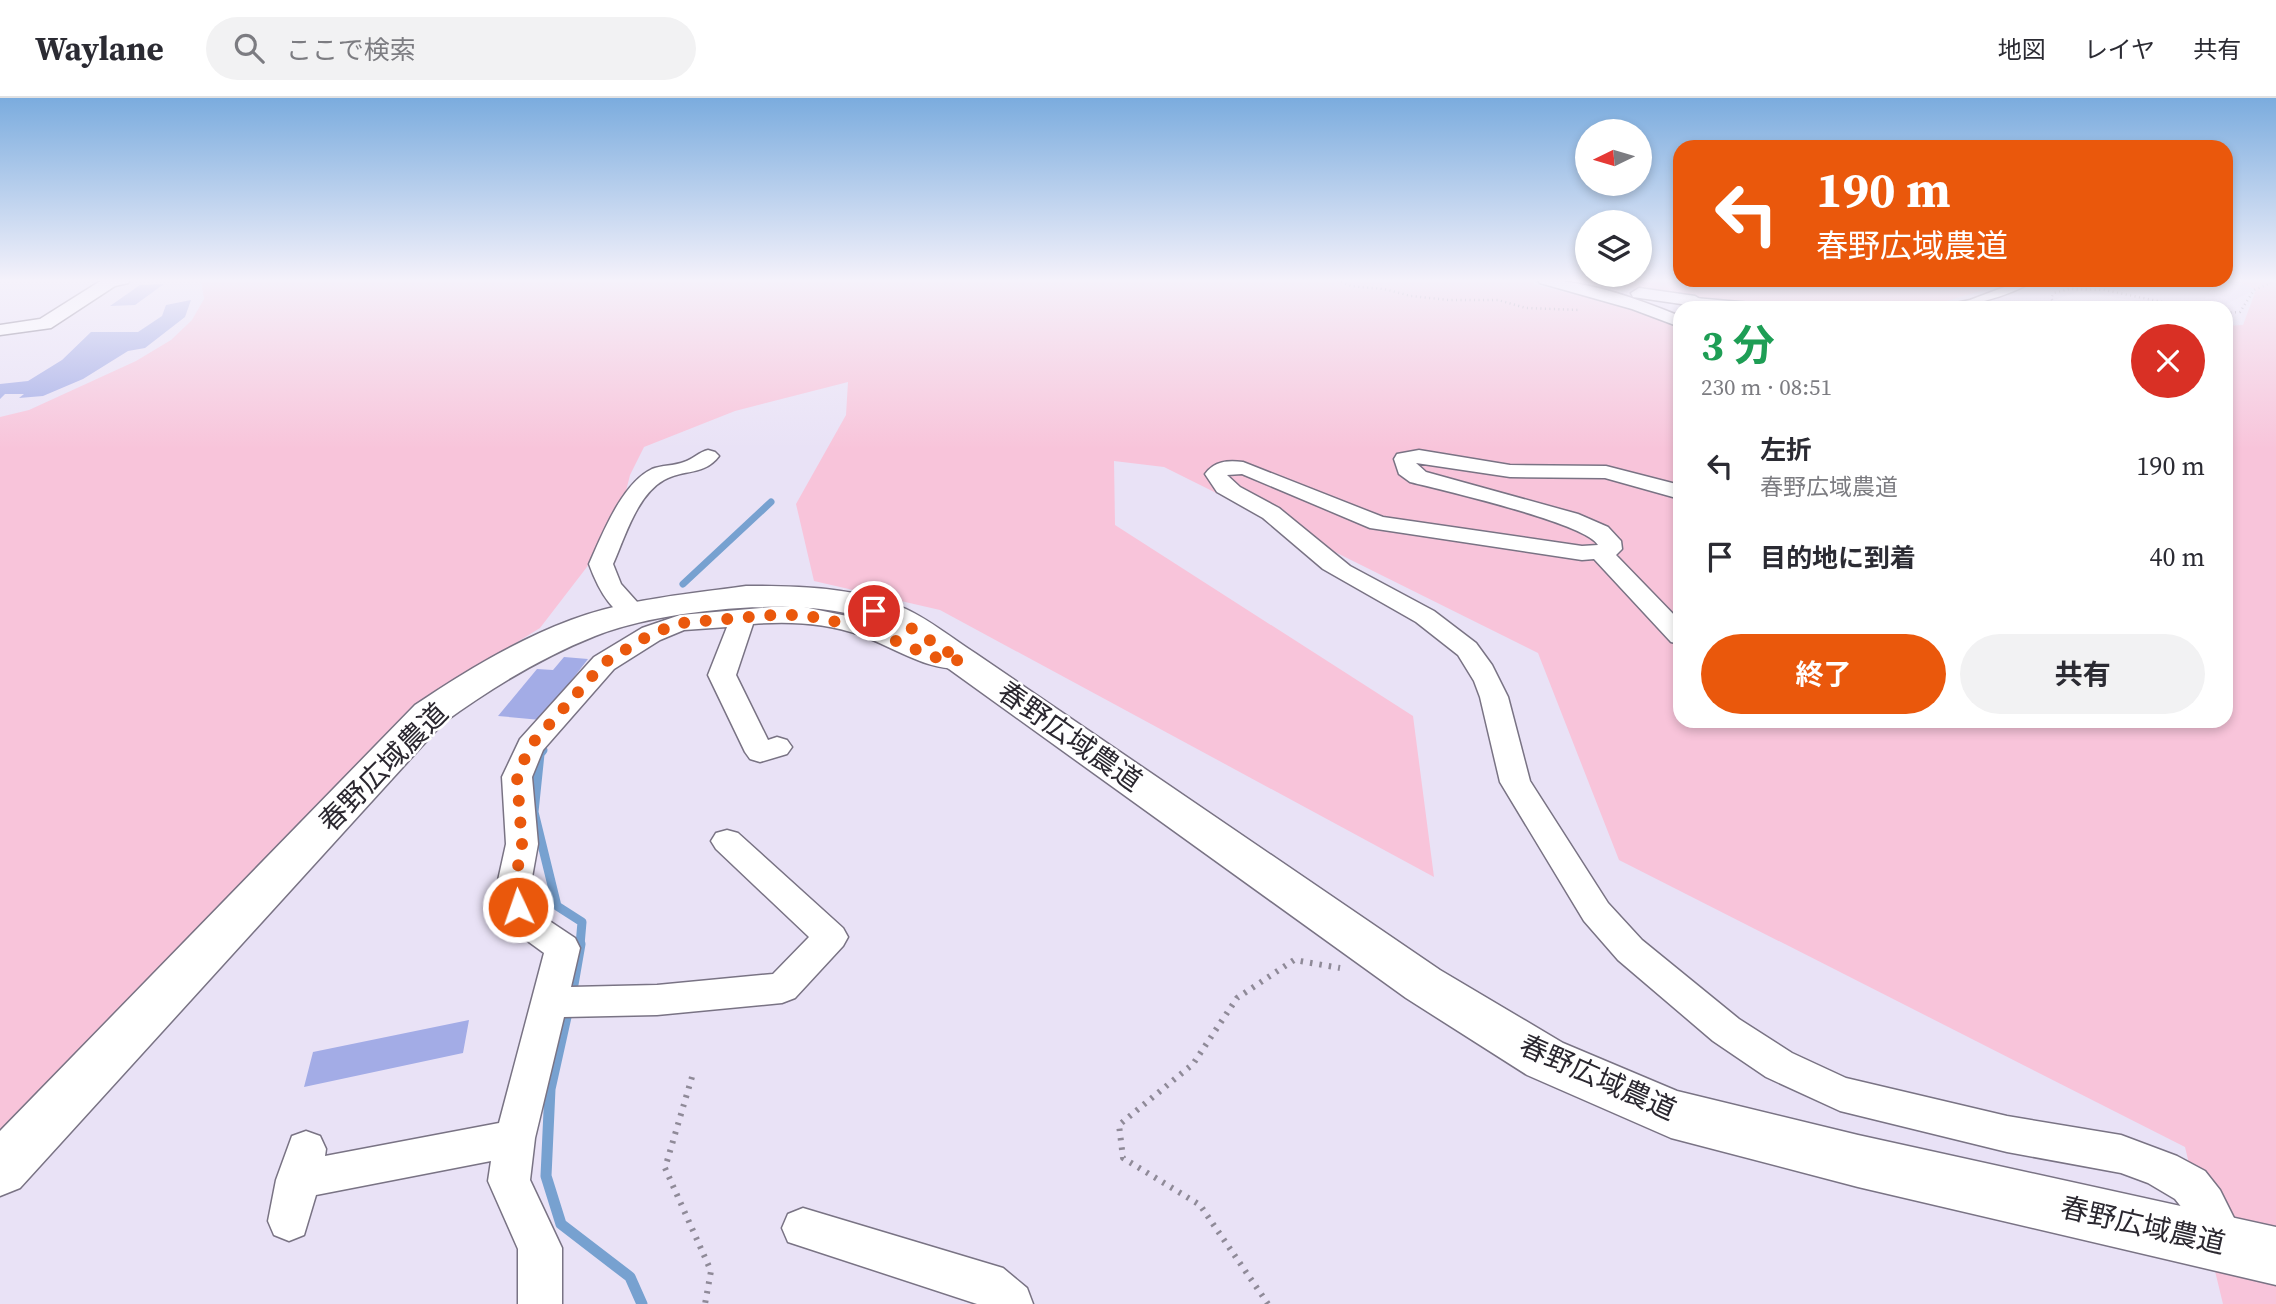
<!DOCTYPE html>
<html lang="ja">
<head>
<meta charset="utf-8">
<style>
  :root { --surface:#fff; --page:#f2f2f3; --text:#2b2b33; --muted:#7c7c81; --line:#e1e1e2; --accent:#ea580c }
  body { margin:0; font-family:"Source Serif 4","Noto Sans JP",serif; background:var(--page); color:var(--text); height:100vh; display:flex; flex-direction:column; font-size:26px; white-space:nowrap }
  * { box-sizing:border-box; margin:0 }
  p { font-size:23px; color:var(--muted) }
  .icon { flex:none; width:38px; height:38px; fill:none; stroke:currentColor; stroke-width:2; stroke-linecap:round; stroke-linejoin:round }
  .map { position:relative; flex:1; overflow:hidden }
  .sheet { position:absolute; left:1673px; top:203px; width:560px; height:427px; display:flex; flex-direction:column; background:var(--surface); border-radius:21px; box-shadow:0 4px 10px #0003 }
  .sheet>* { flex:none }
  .banner { position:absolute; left:1673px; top:42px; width:560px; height:147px; border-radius:21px; box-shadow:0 4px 10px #0003; background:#ea580c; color:#fff; overflow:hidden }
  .needle { width:46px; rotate:265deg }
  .tools { position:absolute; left:1575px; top:21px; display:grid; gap:14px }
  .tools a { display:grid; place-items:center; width:77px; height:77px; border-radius:50%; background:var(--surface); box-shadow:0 4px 10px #0003; font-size:35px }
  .pin { position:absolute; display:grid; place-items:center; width:60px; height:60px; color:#fff; margin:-30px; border:4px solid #fff; border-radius:50%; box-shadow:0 2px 7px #0007 }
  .me { position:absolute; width:77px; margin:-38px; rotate:357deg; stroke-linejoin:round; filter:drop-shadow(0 0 5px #0008) }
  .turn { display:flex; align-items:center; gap:24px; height:147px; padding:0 28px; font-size:32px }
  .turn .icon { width:91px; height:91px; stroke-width:2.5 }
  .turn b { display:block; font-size:49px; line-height:60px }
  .round { display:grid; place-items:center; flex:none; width:74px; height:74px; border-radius:37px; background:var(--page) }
  .headline { display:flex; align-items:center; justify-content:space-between; height:119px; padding:0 28px }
  h1 { font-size:42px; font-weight:700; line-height:52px; color:#1e9e55 }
  .button { display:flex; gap:14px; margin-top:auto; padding:14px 28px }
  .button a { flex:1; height:80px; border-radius:42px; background:var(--accent); color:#fff; font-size:28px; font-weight:700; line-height:80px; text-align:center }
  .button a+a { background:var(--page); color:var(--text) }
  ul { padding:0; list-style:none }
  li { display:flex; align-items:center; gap:21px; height:91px; padding:0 28px }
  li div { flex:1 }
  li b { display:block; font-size:26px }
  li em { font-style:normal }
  header { display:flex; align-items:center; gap:42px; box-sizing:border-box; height:98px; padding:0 35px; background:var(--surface); border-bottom:2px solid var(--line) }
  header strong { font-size:33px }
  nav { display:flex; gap:38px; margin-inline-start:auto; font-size:24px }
  .search { width:490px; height:63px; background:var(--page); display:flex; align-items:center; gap:18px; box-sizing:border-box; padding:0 24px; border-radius:38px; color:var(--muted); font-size:26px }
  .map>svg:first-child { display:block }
  .built { fill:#ded5f0 }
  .green { fill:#f8c4da }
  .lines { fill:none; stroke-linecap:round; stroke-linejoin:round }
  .stream-far2 { stroke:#77a1d0; stroke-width:7 }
  .stream-far1 { stroke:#77a1d0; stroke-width:9 }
  .stream { stroke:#77a1d0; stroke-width:11 }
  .building { fill:#a3ace6 }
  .lane-casing { stroke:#797384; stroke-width:3 }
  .street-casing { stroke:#797384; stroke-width:3 }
  .secondary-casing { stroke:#797384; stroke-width:3 }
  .path-far1 { stroke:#8f8a98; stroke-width:2.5; stroke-dasharray:1 3.5; stroke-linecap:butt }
  .path { stroke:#8f8a98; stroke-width:6; stroke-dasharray:2.5 7; stroke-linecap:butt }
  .lane { fill:#fff; fill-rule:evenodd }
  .street { fill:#fff; fill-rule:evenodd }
  .secondary { fill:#fff; fill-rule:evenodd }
  .route { stroke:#ea580c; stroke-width:12; stroke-dasharray:0 21.6 }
  .labels { text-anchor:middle; stroke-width:5; stroke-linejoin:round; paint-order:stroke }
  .near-street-label { font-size:28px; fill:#2b2830; stroke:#fff }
</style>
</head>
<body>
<header>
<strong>Waylane</strong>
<div class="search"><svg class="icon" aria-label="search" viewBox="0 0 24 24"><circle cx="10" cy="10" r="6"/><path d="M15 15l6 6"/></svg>ここで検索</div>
<nav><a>地図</a><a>レイヤ</a><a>共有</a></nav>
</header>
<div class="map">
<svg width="2276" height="1206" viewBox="0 0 2276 1206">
  <rect width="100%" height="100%" fill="#e9e2f6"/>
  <path class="built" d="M1686,182H2237L2257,191L2218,210H2175L2080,193L2030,210H1695L1692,207Z"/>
  <path class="green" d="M201,182H1530L1536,187L1613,205L1680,229V623H2226V228L2243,227L2256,192L2235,182H2276V1206H2223L2185,1049L1619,762L1538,555L1164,369L1114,363L1115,427L1413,618L1434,779L940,512L814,483L796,406L846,317L848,284L735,313L644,349L630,377L621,413L590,465L540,530L431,597L333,691L104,936L0,1041V319L29,312L136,263L171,242L192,222L204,201Z
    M1608,182H2016L1940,205L1861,210L1709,201L1636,191Z"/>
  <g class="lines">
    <path class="stream-far2" d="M683,486L771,404"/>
    <path class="stream-far1" d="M543,652L540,656L534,714L557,808L582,824L580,847"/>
    <path class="stream" d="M571,898L580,846
      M568,910L550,991L546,1078L561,1126L630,1179L642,1206"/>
  </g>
  <path class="building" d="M164,186L135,207L110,208L140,187Z
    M191,202L185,219L145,250L128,253L83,281L43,298L19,300L24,296H5L0,301V286L28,283L62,262L91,234H138L162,218L166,207Z
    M564,559L588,561L541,622L498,618L537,571L553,572Z
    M469,922L463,955L304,989L313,954Z"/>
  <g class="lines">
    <g class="lane-casing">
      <path id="lane" d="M2023,182H2035C2009,199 1964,210 1933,210L1970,202Z
        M1695,200L1774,207L1778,210H1745L1692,205L1691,203Z"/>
    </g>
    <g class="street-casing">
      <path id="street" d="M102,182H130L128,185L115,188L51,230L0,237V227L40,221Z
        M1538,182C1587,182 1635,200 1680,218V229L1632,211L1540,185Z
        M1639,190L1695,198L1703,203L1695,208L1633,199L1631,195Z
        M708,352L715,354L719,358C704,378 683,371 664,382C637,397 625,439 613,466L621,486L647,515L643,520C615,527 597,488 589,466C602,437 622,385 652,371C662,367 674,368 684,364C693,361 699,354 708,352Z
        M1419,352L1510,367L1606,368L1680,387V401L1605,380L1510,379L1416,365L1426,374L1578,416L1608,429L1621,443L1622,451L1616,457L1680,523V546L1671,544L1594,461L1582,462L1370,430L1242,376L1227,377L1240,389L1279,410L1350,468L1434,513L1476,545L1492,567L1508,599L1530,683L1608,805L1642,842L1739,921L1792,955L1846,980L2007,1018L2121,1037L2177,1058L2205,1073L2220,1092L2247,1146L2240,1161L2225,1167L2210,1161L2190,1120L2175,1101L2148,1085L2121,1075L2007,1054L1840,1013L1766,979L1713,943L1618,862L1584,823L1500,684L1480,599L1474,583L1458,557L1416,524L1323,471L1263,420L1217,394L1205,376C1214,363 1228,362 1243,364L1383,419L1582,448L1598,447C1586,425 1442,392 1410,384L1399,376L1394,361L1397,356Z
        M772,509H804L866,522L939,552L972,557L975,563L972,569C933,578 895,549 860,537C826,525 789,523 753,526L736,577L768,642L777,639L787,642L792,649L787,656L760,664L750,661L745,654L708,577L727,529L684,532L660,542L614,571L543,652L532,679L538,746L529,796L536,814L575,840L580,850L571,889L657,887L773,876L809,839L716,751L711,743L716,735L727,732L738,735L843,830L848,839L843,848L795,900L782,905L657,917L564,919L535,1040L530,1082L562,1150V1206H518V1151L488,1083L491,1063L316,1097L304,1137L289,1143L274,1137L268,1123L276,1082L292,1038L306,1033L320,1038L326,1051L325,1058L499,1025L544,855L511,831L495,796L506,746L502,679L520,641L594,559L642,530L680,517Z
        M803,1110L1003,1170L1027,1190L1033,1206H977L788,1144L782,1130L788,1116Z"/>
    </g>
    <g class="secondary-casing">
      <path id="secondary" d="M746,488C799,488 857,489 906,511C930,522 953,541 975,555L1440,872L1563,945L1677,993L1858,1037L2276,1129V1187L1858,1089L1671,1040L1527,977L1406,900L949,571C927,557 905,539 882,527C817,494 661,511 595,538C540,560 491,590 443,625L20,1090L0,1098V1033L415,607C464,574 515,543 571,522C627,501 688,496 746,488Z"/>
    </g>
    <path class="path-far1" d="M1337,182L1351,188L1384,191L1411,198L1449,202H1498L1526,210L1580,212
      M2043,210L2055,207L2051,200L2054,195L2069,191L2104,192L2192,210
      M2226,215L2240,214L2254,192L2271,185L2269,182"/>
    <path class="path" d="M692,979L665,1070L711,1173L705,1206
      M1268,1206L1200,1107L1123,1060L1119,1027L1193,966L1237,900L1294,862L1340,870"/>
    <use href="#lane" class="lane"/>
    <use href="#street" class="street"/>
    <use href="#secondary" class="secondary"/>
  </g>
  <linearGradient id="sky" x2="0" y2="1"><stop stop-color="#7bacde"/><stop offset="0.52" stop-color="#f5f2fb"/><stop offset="1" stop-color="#f5f2fb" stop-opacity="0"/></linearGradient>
  <rect width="2276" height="351" fill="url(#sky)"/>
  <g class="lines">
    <path class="route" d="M518,809L513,796L522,746L517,679L530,648L604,565L651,536L680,525L772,517H804L866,530L933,559L962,563L894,519L874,513"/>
  </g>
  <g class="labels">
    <g class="near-street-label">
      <text transform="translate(1070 638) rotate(35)" y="10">春野広域農道</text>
      <text transform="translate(383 669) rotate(-45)" y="10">春野広域農道</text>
      <text transform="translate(1598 979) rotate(24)" y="10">春野広域農道</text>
      <text transform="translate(2143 1127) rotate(13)" y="10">春野広域農道</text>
    </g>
  </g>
</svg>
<div class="tools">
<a><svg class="needle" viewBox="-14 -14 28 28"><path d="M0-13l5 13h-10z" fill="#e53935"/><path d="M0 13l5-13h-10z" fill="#7c7c81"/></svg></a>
<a><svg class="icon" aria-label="layers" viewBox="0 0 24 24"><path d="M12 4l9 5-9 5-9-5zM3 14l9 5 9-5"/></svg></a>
</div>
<div class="pin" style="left:874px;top:513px;background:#d93025"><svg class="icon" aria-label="arrive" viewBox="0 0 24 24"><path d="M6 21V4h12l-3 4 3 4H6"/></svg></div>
<svg class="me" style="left:518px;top:809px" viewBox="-20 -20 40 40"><circle r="17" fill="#ea580c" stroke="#fff" stroke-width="3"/><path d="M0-11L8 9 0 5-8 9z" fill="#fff"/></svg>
<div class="banner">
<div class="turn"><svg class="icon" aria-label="left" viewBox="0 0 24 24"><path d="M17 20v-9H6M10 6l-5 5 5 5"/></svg><div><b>190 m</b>春野広域農道</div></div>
</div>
<section class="sheet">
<div class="headline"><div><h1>3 分</h1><p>230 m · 08:51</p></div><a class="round" style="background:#d93025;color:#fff"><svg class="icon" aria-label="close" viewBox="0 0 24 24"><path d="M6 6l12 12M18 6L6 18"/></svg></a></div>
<ul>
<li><svg class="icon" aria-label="left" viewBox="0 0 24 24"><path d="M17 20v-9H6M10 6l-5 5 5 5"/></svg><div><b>左折</b><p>春野広域農道</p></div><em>190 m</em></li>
<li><svg class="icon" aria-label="arrive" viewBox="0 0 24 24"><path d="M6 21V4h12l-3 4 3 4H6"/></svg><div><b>目的地に到着</b></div><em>40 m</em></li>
</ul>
<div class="button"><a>終了</a><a>共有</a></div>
</section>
</div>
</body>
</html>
